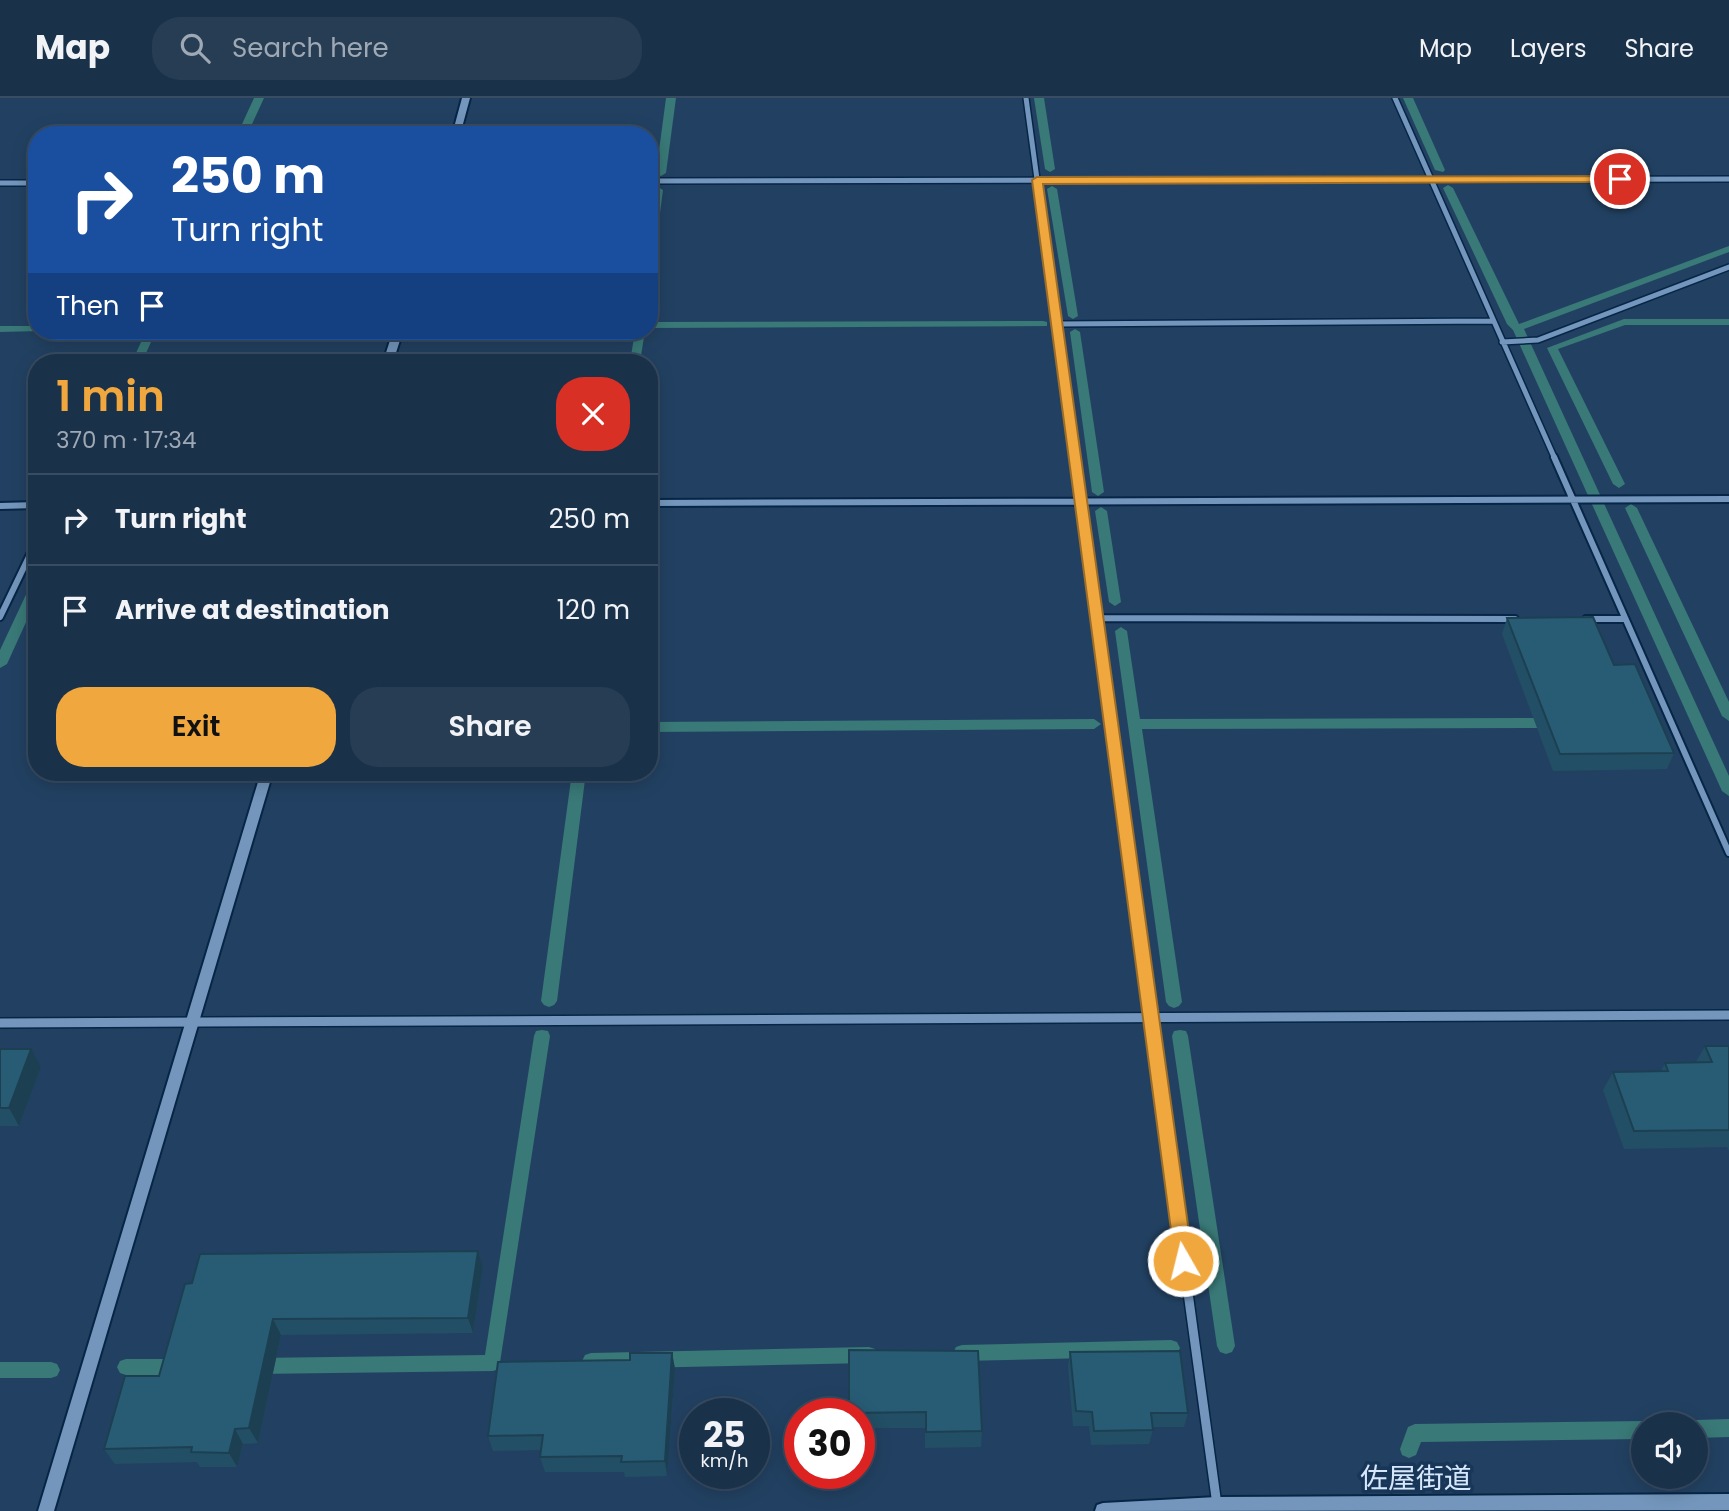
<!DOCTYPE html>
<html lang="en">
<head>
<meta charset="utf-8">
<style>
  :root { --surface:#1a314a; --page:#273d54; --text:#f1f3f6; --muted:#9fa9b5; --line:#384c62; --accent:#efa73e }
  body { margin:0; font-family:Poppins,"Noto Sans JP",sans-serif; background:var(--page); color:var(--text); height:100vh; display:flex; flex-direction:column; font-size:26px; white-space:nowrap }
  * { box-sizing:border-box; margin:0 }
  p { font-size:23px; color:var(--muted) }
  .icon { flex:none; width:38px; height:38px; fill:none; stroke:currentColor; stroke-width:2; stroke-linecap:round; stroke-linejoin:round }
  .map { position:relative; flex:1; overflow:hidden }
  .details { position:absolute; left:28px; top:256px; width:630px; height:427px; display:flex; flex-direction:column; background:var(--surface); border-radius:28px; box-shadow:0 4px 18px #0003,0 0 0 2px var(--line) }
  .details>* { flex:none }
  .top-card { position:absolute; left:28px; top:28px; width:630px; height:214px; border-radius:28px; box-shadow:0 4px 18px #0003,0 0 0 2px var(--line); background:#1a4fa0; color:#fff; overflow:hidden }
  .buttons { position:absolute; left:1631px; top:1314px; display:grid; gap:14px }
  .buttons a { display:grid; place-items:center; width:77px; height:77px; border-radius:50%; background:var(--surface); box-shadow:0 4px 18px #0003,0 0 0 2px var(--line); font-size:35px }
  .speed { position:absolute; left:679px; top:1300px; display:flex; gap:14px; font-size:35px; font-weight:700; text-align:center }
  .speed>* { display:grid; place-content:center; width:91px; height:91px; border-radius:50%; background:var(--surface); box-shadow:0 4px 18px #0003,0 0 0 2px var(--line); line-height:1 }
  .speed small { font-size:18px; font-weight:400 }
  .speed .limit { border:10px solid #d22; background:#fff; color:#111 }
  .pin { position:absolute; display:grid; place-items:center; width:60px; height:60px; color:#fff; margin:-30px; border:4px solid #fff; border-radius:50%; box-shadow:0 2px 7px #0007 }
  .me { position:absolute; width:77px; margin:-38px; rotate:352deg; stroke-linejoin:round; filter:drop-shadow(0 0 5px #0008) }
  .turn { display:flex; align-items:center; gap:24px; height:147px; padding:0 28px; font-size:32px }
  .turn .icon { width:91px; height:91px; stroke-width:2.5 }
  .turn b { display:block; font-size:49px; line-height:60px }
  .then { display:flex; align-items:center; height:66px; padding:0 28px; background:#0003; gap:14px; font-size:26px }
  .round { display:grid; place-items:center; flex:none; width:74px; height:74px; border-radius:28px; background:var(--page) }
  .headline { display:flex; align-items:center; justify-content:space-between; height:119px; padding:0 28px }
  h1 { font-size:42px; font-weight:600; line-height:52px; color:var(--accent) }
  .primary-button { display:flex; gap:14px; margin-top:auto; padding:14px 28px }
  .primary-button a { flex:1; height:80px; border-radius:28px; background:var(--accent); color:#111; font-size:28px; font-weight:600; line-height:80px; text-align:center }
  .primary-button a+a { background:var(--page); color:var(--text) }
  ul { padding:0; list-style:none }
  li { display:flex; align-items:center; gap:21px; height:91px; padding:0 28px; border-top:2px solid var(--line) }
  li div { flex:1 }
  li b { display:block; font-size:26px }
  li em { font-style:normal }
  header { display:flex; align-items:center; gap:42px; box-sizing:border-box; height:98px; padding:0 35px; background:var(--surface); border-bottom:2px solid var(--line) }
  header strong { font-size:33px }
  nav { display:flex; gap:38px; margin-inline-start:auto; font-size:24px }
  .search { width:490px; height:63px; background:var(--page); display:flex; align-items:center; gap:18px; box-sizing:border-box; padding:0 24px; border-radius:28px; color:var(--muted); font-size:26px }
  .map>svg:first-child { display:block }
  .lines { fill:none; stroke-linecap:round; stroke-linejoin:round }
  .stream { fill:#397977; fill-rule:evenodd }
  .minor-far2-casing { stroke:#072646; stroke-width:8 }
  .minor-far1-casing { stroke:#072646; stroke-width:10 }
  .minor-casing { stroke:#072646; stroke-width:12 }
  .tertiary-casing { stroke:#072646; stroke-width:4 }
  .minor-far2 { stroke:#7496bc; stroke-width:5 }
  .minor-far1 { stroke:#7496bc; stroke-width:6 }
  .minor { stroke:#7496bc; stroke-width:9 }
  .tertiary { fill:#7496bc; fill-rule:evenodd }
  .wall { fill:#224f65 }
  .shaded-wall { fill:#1c4052 }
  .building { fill:#285c75; stroke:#1c4052; stroke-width:2 }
  .route { fill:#efa73e; stroke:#9b6d28; stroke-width:2 }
  .labels { text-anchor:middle; stroke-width:7; stroke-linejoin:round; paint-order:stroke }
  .near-street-label { font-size:28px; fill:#d7e8fd; stroke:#183657 }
</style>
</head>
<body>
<header>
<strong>Map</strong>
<div class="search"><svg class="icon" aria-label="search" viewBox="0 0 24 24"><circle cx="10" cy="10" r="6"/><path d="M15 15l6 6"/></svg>Search here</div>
<nav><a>Map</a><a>Layers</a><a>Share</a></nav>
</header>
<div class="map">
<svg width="1729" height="1413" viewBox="0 0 1729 1413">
  <rect width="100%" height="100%" fill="#224162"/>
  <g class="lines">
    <path class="stream" d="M254,0H264L247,37H237Z
      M666,0H676L666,75L661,78L656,75Z
      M1034,0H1044L1055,71L1050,74L1045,71Z
      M1403,0H1413L1445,72L1443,74L1435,72Z
      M1448,87L1453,90L1519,226L1729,148V154L1524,231L1729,678V698L1722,693L1513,232L1507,226L1443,90Z
      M1052,88L1057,91L1078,218L1073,221L1068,218L1047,91Z
      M658,89L663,92L654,161L649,164V121L653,92Z
      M1624,221H1729V227H1625L1558,251L1625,386L1619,390L1613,386L1547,250Z
      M1043,223L1047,224V228L649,230V224Z
      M0,228H37V233H41L0,234Z
      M1075,231L1080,234L1104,394L1098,398L1092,394L1070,234Z
      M146,233H156L142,264H132Z
      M635,233H645L640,264H630Z
      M1631,406L1637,410L1729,604V623L1722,618L1625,410Z
      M1101,409L1107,413L1121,504L1115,508L1109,504L1095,413Z
      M37,482V500L7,566L0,570V552L31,486Z
      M1121,529L1127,533L1140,621L1553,620L1560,625L1553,630L1142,631L1182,904L1179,908L1174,910L1169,908L1166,904L1115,533Z
      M1094,621L1101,626L1094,631L649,634V624Z
      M572,674H586L557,903L554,907L549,909L544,907L541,903Z
      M542,932L548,933L550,938L499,1271L493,1273L255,1276L249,1274L246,1268L249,1262L255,1260L485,1257L534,938L536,933Z
      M1180,932L1186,933L1188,938L1235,1248L1232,1254L1226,1256L1220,1254L1217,1248L1172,938L1174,933Z
      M1171,1242L1177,1244L1180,1250L1177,1256L1171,1258L962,1263L956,1261L953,1255L956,1249L962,1247Z
      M869,1249L875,1251L878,1257L875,1263L869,1265L591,1271L585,1269L582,1263L585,1257L591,1255Z
      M126,1261H178L184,1263L187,1269L184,1275L178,1277H126L120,1275L117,1269L120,1263Z
      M0,1264H51L57,1266L60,1272L57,1278L51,1280H0Z
      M1729,1321V1339L1696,1340V1326H1689L1696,1322Z
      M1643,1323L1650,1326H1643V1341L1421,1344L1416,1357L1409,1360L1402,1357L1400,1351L1408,1329L1415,1326Z"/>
    <g class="minor-far2-casing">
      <path id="minor-far2" d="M1026,0L1075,361
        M1395,0L1555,361
        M649,83L1729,81
        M0,85H37
        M1057,226L1493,223
        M1502,244L1538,242L1729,169"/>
    </g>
    <g class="minor-far1-casing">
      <path id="minor-far1" d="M1075,359L1138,822
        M1554,359L1729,755
        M649,405L1729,401
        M0,408L37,407
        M0,519L37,442
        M1096,520L1515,521
        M1586,521H1625"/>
    </g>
    <g class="minor-casing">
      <path id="minor" d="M1137,821L1217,1407
        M0,925L1729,917"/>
    </g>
    <g class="tertiary-casing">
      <path id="tertiary" d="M462,0H470L460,37H452Z
        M393,233H403L393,264H383Z
        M261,674H273L54,1413H38Z
        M1729,1396V1412L1095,1413L1097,1407L1103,1405L1217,1399Z"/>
    </g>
    <use href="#minor-far2" class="minor-far2"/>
    <use href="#minor-far1" class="minor-far1"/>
    <use href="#minor" class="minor"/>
    <use href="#tertiary" class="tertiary"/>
  </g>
  <path class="wall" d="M1507,520L1614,567L1674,655L1667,671L1553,673L1502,536Z
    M1705,948H1729V1053L1727,1049L1624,1051L1603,992L1613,974L1661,973L1665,965L1696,964Z
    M0,951L41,969L19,1028H0Z
    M478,1153L483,1169L473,1235L281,1237L258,1345L243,1346L237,1369H200L197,1364L115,1366L104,1351L159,1278L192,1185Z
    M849,1252L982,1333L981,1349L925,1350V1330H859V1316H849Z
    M1070,1254L1188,1315L1184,1329H1152L1153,1332L1149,1346L1091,1347L1089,1328H1073L1068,1269Z
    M672,1255L675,1271L667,1378L625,1379L624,1374H545L540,1359L541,1352L493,1353L488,1338L630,1262Z"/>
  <path class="shaded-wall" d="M31,951L41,969L19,1028L9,1010Z
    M478,1153L483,1169L473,1235L468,1220Z
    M273,1221L281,1237L258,1345L249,1330Z
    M672,1255L675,1271L667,1378L665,1363Z
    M235,1331L243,1346L237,1369L229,1355Z"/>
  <path class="building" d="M1593,519L1614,567L1635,566L1674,655L1560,656L1507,520Z
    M1705,948H1729V1032L1634,1033L1613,974L1668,973L1665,965L1712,964Z
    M0,951H31L9,1010H0Z
    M478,1153L468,1220L273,1221L249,1330L235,1331L229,1355L191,1354L192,1349L104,1351L125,1278H159L185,1186L192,1185L200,1156Z
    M849,1252L978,1253L982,1333L926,1334V1314L849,1315Z
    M1180,1253L1188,1315H1151L1153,1332L1094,1333L1092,1314L1076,1313L1070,1254Z
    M630,1255H672L665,1363L621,1364L622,1358L540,1359L543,1337L488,1338L498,1264L630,1262Z"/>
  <path class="route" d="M1620,78L1624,79V84L1043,86L1193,1163L1190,1170L1183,1172L1176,1170L1032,82L1037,79Z"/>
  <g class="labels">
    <g class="near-street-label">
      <text x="1416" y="1390">佐屋街道</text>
    </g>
  </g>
</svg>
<div class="buttons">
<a><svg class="icon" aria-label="sound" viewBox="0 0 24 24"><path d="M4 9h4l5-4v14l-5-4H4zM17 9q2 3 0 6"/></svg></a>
</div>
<div class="speed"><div>25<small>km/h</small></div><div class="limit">30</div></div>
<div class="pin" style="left:1620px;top:81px;background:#d93025"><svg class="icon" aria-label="arrive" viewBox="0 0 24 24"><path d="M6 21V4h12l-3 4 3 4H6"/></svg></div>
<svg class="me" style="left:1183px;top:1163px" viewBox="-20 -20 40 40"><circle r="17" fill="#efa73e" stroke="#fff" stroke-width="3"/><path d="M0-11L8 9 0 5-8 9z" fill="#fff"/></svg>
<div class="top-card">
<div class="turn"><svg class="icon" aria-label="right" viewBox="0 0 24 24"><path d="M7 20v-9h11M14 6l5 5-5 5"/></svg><div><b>250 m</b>Turn right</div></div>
<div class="then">Then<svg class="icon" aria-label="arrive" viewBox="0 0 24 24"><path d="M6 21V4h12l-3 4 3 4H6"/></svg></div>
</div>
<section class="details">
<div class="headline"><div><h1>1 min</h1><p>370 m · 17:34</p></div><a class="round" style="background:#d93025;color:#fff"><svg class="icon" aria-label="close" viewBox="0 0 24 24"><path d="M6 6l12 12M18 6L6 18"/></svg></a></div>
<ul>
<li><svg class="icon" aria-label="right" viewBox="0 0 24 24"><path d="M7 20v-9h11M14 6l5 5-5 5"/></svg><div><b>Turn right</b></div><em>250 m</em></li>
<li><svg class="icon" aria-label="arrive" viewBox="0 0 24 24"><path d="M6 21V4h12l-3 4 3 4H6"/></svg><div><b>Arrive at destination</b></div><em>120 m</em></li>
</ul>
<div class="primary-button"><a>Exit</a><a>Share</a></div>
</section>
</div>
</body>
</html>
